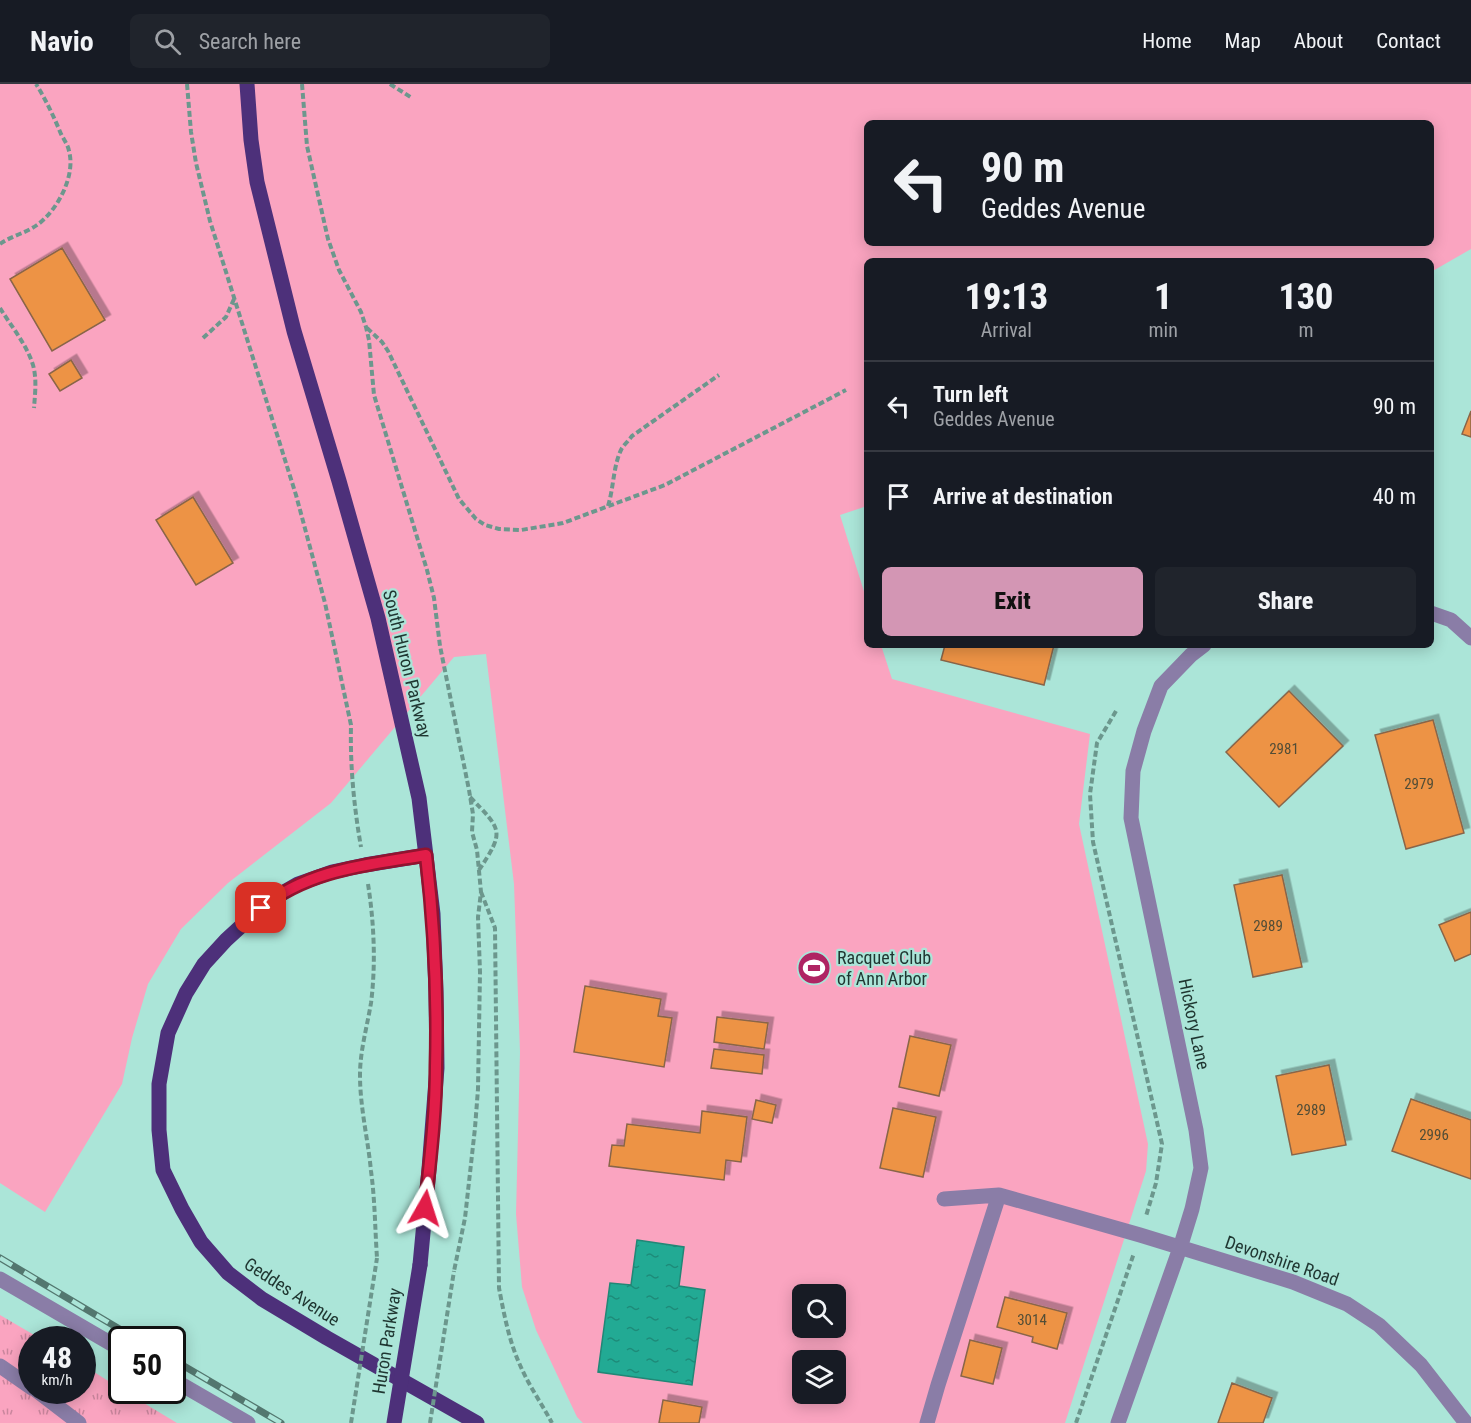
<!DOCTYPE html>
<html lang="en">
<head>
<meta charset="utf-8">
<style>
  :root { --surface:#171b24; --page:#20242c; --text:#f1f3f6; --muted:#9ea1a6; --line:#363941; --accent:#d396b4 }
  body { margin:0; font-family:"Roboto Condensed",sans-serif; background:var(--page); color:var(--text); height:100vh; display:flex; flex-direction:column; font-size:22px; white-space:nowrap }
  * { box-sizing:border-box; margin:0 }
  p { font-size:20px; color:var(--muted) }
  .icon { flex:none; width:33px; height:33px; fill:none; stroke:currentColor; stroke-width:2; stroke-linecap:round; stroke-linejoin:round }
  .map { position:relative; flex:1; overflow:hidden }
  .details { position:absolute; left:864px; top:174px; width:570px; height:390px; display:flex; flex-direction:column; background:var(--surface); border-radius:9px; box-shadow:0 3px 15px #0003 }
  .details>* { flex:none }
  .banner { position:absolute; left:864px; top:36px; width:570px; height:126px; border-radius:9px; box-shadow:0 3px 15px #0003; background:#171b24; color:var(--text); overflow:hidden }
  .tools { position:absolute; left:792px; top:1200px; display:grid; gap:12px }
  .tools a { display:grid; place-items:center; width:54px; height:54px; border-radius:9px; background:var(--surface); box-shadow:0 3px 15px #0003; font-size:30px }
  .speed { position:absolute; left:18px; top:1242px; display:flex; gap:12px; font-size:30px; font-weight:700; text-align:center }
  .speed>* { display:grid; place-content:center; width:78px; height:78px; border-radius:50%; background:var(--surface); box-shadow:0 3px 15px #0003; line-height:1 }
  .speed small { font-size:15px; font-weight:400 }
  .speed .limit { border:3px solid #111; border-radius:9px; background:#fff; color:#111 }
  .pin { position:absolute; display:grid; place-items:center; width:51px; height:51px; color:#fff; margin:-26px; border-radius:12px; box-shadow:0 3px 9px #0006 }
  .me { position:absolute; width:66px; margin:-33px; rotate:6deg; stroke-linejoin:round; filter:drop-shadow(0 0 4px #0008) }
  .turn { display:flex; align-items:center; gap:21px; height:126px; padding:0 18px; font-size:27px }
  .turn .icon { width:78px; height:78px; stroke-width:2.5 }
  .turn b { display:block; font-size:42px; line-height:51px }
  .eta { display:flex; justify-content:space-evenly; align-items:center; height:102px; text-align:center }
  .eta b { font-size:36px; font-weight:800; line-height:42px }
  .action { display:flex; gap:12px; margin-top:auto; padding:12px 18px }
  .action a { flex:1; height:69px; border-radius:9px; background:var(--accent); color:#111; font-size:24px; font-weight:800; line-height:69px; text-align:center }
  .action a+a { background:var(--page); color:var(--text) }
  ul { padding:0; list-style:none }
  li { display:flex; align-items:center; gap:18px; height:90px; padding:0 18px; border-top:2px solid var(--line) }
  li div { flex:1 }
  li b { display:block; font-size:22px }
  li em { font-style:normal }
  header { display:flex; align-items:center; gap:36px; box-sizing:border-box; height:84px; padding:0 30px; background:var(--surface); border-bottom:2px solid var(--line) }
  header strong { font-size:28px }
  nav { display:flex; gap:33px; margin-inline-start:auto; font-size:21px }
  .search { width:420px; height:54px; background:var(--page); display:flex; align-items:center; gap:15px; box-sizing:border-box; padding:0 21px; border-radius:9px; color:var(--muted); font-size:22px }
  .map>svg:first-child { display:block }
  .grass { fill:#faa4c0; fill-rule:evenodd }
  .park { fill:url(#park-tufts) }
  .water { fill:url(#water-ripples); stroke:#218776; stroke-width:1.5 }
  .building { fill:#ed9344; stroke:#896548; stroke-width:1.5; filter:url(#shadow) }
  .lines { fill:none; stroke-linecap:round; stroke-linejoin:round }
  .path { stroke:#6c978d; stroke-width:4; stroke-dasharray:6 3; stroke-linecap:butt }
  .minor { stroke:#8a7da7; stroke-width:15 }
  .major { stroke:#4d307a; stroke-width:15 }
  .rail-casing { stroke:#53776f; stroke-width:7 }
  .rail { stroke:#abe5d8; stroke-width:4.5; stroke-dasharray:14; stroke-linecap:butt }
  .path-bridge { stroke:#6c978d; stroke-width:4; stroke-dasharray:6 3; stroke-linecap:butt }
  .major-bridge { stroke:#4d307a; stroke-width:15 }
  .route-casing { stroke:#92132f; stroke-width:15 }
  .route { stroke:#e11d48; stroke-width:10 }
  .labels { text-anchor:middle; stroke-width:4.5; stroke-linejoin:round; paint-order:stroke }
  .number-label { font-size:15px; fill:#524d36 }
  .street-label { font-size:18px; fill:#1f3631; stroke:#abe5d8 }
  .poi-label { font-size:18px; fill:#1f3631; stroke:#abe5d8; text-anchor:start }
</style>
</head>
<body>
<header>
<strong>Navio</strong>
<div class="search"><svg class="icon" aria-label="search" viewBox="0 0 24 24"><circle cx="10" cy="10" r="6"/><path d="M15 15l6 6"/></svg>Search here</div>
<nav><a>Home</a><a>Map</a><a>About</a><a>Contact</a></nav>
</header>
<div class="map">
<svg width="1471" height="1339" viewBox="0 0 1471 1339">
  <defs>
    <pattern id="park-tufts" width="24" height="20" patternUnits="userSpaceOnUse" patternTransform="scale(1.5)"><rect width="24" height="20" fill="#faa4c0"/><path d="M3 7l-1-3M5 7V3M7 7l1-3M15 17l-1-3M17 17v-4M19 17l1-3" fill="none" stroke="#ca869d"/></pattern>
    <pattern id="water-ripples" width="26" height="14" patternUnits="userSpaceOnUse" patternTransform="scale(1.5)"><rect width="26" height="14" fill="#22aa94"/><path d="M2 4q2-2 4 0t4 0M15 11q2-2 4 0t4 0" fill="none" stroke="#1d8b79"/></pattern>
    <filter id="shadow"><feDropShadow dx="5.5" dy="-5.5" stdDeviation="0" flood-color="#0004"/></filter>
  </defs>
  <rect width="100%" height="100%" fill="#abe5d8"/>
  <path class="grass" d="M0,0H1471V165L1431,188V177H867V422L840,431L867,517V561H881L892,595L1090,650L1079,740L1148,1060L1146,1087L1065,1339H583L577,1333L536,1246L522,1203L516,1130L520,968L514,800L486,570L454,573L331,719L228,799L181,845L148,900L132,954L122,1000L45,1128L0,1099ZM867,39H1431V159H867ZM802,1210H836V1244H802ZM802,1276H836V1310H802Z"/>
  <path class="park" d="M0,1231L41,1255L32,1256V1306H82L83,1281L121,1305L122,1306L124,1307L177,1339H0Z"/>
  <path class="water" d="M637,1156L684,1163L679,1202L705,1206L692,1301L598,1288L610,1199L631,1201Z"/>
  <path class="building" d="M62,164L105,236L52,267L10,195Z
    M71,276L82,294L60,307L49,290Z
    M1471,327V353L1462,350Z
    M193,413L233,479L196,501L156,436Z
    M945,561H1054L1044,601L941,576Z
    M1289,607L1343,662L1279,723L1226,668Z
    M1433,636L1464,749L1406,765L1375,651Z
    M1282,791L1302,883L1253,893L1234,801Z
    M1471,828V870L1455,877L1439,841Z
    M585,902L661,915L658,932L672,934L664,983L574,968Z
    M717,933L768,939L764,965L714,958Z
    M910,952L951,961L939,1012L899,1003Z
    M714,965L764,971L762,990L711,984Z
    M1329,981L1346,1061L1292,1071L1276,992Z
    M1411,1015L1471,1036V1095L1392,1067Z
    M756,1016L776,1021L772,1039L752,1035Z
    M893,1024L936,1033L923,1093L880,1084Z
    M702,1027L747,1033L741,1078L726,1076L724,1096L609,1082L612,1061L624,1062L627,1040L700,1049Z
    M1005,1213L1067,1229L1057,1265L1032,1258L1033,1253L997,1243Z
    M970,1256L1002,1264L993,1300L961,1292Z
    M1232,1299L1272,1314L1263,1339H1218Z
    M663,1316L702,1323L699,1339H659Z"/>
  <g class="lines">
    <path class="path" d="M187,0L191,48L196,79L210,137L296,411L325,519L351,641C350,682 354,723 361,763
      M302,0L307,62L328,155L339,186L361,228L366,243L369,256L374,311L427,486L434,514L440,562L469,706L473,730L472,748L477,766L481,808L478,833L480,888L478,1005L475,1044L465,1134L454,1187
      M390,0L412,14
      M0,160C11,152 26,149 37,141C57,127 76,92 69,67C68,61 64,56 61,50C54,33 46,16 36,0
      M0,224C11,242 27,261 33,281C37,295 35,310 34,324
      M367,244L382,258L388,267L459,415L476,435L485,441L499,445L521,446L563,439L665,401L846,306
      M203,254L226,233L234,215
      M608,422C614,403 613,381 622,364C625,360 629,356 632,352L719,291
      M1116,627L1097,659L1090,710L1093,758L1162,1060L1156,1099L1146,1132
      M470,713C502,746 505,747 479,786
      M368,800C374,838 376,880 371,919C367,943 360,967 360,991C360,1024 368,1055 371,1087C375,1116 375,1145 377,1174
      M481,808L495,844L499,1204C504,1230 509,1257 520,1281C529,1302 542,1320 552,1339
      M1076,1339L1134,1169"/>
    <path class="minor" d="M1431,529L1451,536L1471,554
      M944,1115L999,1111L1140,1151L1293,1198L1347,1220L1379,1241L1421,1281L1466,1339
      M0,1195L122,1266
      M0,1282L32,1304
      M172,1295L248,1339
      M36,1306L79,1339
      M927,1339L938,1301L999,1111
      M1118,1339L1180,1164L1192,1125L1201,1084L1196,1046L1131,734L1133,687L1144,647L1161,602L1191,571L1204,561"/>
    <path class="major" d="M247,0L251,56L257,98L294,247L339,397L378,534L419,714L433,830L436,908L437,984L429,1085L420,1181
      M426,771L365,781L332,788L298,800L272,815L250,834L226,856L204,880L186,909L168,949L159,1000V1046L163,1086L182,1125L201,1158L228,1189L262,1215L327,1254L477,1339"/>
    <g class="rail-casing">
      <path id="rail" d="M0,1174L138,1256
        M172,1275L281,1339"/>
    </g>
    <use href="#rail" class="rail"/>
    <path class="path-bridge" d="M351,1339L377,1174
      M430,1339L454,1187"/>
    <path class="major-bridge" d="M394,1339L420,1181"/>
  </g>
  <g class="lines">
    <g class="route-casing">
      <path id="route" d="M261,824C310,785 367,781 426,771C434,841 438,911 436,982C436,1029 430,1077 425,1124"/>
    </g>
    <use href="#route" class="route"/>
  </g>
  <defs>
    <g id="stadium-disc" transform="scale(1.725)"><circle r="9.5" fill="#af2463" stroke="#abe5d8"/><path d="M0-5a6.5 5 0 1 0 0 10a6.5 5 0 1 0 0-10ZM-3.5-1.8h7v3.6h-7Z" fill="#fff"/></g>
  </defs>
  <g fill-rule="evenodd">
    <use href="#stadium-disc" x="814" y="884"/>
  </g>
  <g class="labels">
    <g class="number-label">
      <text x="1284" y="670">2981</text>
      <text x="1419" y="705">2979</text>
      <text x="1268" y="847">2989</text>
      <text x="1311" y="1031">2989</text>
      <text x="1434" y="1056">2996</text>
      <text x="1032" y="1241">3014</text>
    </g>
    <g class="street-label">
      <text transform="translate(407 580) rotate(76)" y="6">South Huron Parkway</text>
      <text transform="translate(1194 940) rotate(78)" y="6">Hickory Lane</text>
      <text transform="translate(1282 1177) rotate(19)" y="6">Devonshire Road</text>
      <text transform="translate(292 1208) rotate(33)" y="6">Geddes Avenue</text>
      <text transform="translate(387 1257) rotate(-81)" y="6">Huron Parkway</text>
    </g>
    <g class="poi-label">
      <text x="837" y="880">Racquet Club<tspan x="837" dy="21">of Ann Arbor</tspan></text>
    </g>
  </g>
</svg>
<div class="tools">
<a><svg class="icon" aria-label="search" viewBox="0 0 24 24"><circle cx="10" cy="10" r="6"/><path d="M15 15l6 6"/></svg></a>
<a><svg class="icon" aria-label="layers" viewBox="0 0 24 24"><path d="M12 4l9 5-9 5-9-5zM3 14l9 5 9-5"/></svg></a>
</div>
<div class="speed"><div>48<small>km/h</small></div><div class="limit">50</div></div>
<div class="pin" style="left:261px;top:824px;background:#d93025"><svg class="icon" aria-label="arrive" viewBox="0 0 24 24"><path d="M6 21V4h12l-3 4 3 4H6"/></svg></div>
<svg class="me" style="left:425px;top:1124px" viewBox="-20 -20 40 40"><path d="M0-17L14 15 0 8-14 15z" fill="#e11d48" stroke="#fff" stroke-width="4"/></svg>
<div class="banner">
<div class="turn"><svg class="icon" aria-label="left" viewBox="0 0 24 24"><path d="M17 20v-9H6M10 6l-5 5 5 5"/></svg><div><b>90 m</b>Geddes Avenue</div></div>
</div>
<section class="details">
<div class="eta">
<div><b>19:13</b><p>Arrival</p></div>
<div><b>1</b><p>min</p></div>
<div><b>130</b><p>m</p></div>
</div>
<ul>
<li><svg class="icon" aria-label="left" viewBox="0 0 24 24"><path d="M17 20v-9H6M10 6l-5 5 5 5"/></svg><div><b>Turn left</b><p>Geddes Avenue</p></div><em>90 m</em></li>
<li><svg class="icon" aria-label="arrive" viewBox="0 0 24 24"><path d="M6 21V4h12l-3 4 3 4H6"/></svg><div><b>Arrive at destination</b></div><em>40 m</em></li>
</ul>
<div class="action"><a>Exit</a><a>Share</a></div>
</section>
</div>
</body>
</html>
